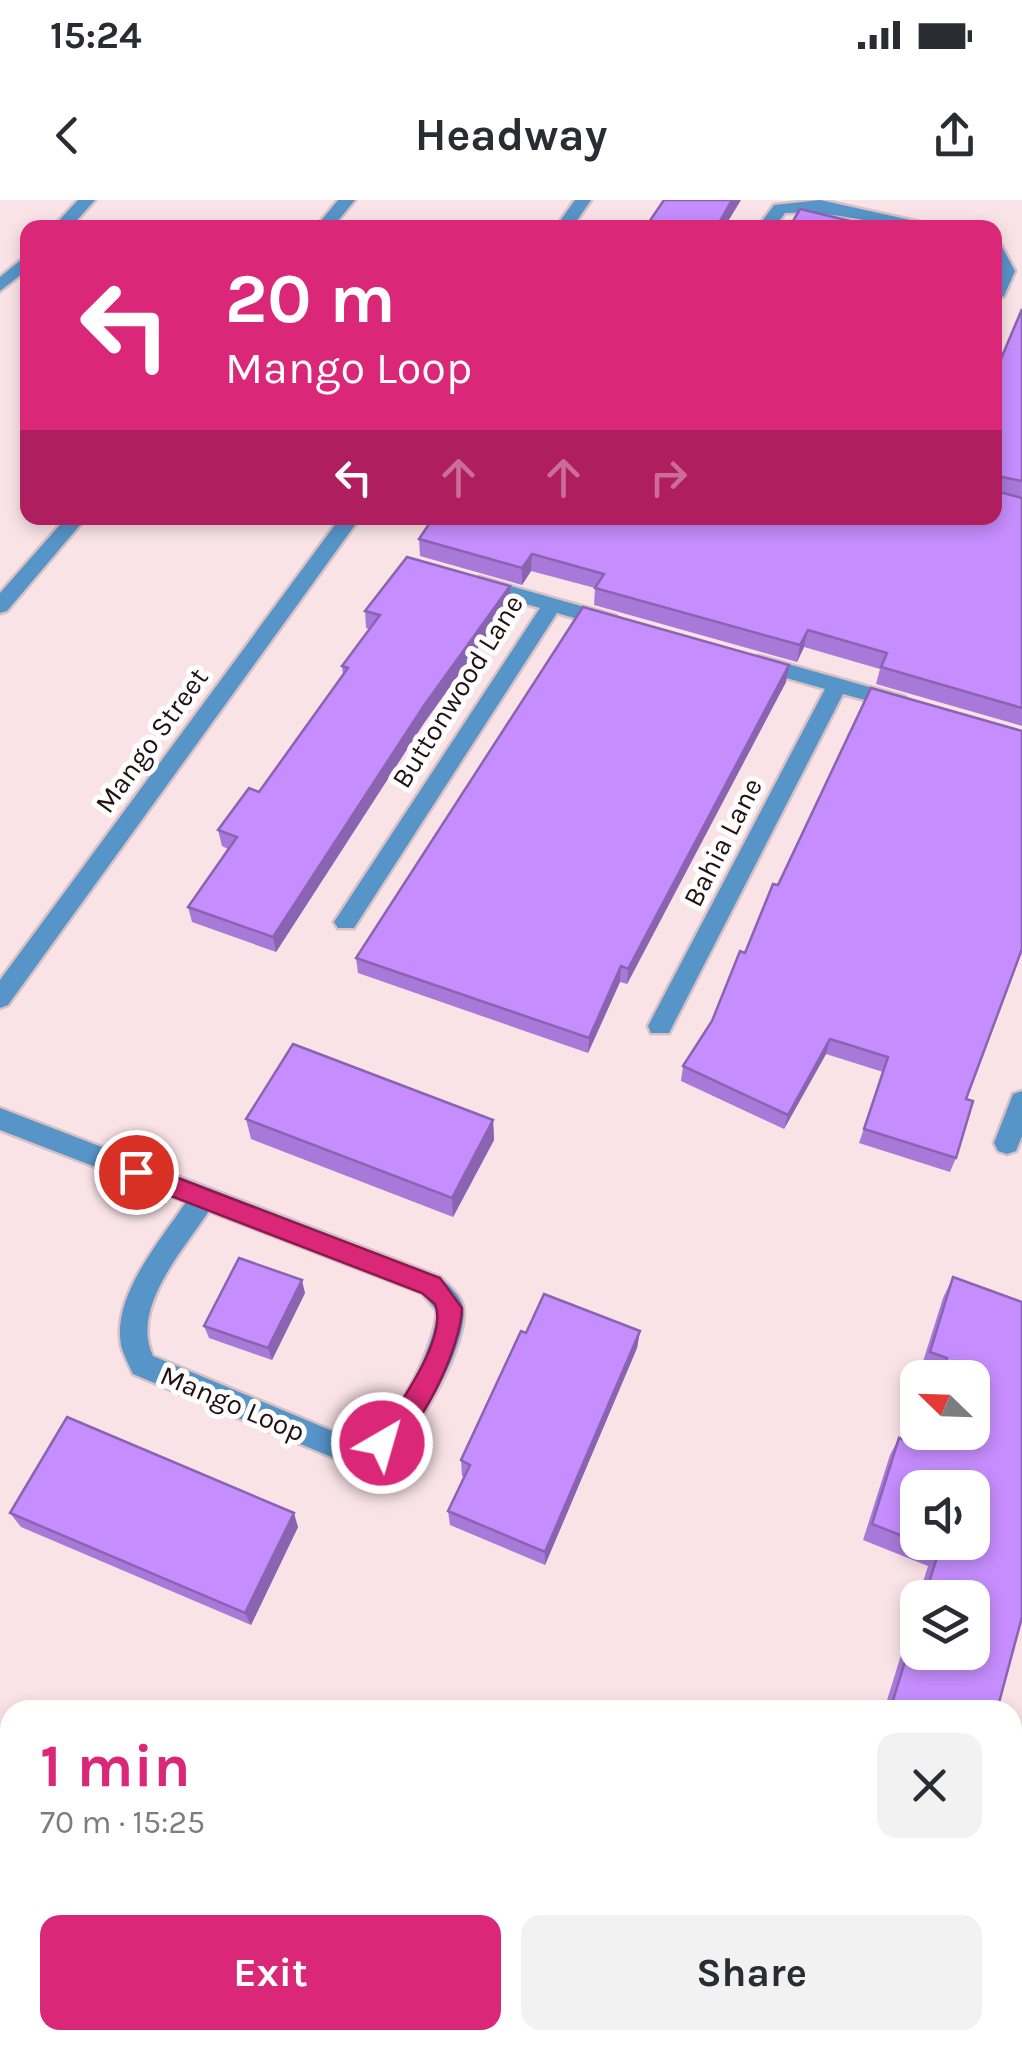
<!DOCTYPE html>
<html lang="en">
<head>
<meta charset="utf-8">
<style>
  :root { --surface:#fff; --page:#f2f2f3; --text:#2b2b33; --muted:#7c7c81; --accent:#db2777 }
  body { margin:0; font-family:Karla,sans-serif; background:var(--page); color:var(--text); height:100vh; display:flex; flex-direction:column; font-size:38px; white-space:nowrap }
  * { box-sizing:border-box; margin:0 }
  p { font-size:32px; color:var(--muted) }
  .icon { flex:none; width:55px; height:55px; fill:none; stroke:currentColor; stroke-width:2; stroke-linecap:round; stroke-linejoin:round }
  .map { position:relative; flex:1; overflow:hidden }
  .details { position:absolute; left:0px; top:1500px; width:1022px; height:350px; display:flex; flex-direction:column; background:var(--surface); border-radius:30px 30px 0 0; box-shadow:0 5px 15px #0003 }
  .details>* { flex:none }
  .banner { position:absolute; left:20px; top:20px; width:982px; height:305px; border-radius:20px; box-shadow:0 5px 15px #0003; background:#db2777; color:#fff; overflow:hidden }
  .needle { width:65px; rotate:293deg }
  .buttons { position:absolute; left:900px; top:1160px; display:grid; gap:20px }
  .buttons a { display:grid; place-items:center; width:90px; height:90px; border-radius:20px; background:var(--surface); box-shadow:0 5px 15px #0003; font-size:50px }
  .pin { position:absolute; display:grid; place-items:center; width:85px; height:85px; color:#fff; margin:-42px; border:5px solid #fff; border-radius:50%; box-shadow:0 2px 10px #0007 }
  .me { position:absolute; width:110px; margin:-55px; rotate:38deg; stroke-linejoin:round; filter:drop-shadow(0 0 8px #0008) }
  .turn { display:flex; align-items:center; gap:35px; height:210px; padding:0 40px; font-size:45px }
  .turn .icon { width:130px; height:130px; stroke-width:2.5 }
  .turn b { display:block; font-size:70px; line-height:85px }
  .lanes { display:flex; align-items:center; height:95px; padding:0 40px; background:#0003; justify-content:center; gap:50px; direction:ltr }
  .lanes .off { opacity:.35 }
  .round { display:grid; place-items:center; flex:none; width:105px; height:105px; border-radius:20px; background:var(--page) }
  .summary { display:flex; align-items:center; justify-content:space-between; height:170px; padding:0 40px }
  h1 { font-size:60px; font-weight:700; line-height:75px; color:var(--accent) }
  .cta { display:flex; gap:20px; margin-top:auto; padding:20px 40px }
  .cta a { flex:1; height:115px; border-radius:20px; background:var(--accent); color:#fff; font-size:40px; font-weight:700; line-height:115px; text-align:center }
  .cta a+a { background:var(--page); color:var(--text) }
  .status { display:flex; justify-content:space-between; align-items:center; height:70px; padding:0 50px; background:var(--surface); direction:ltr }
  .status svg { height:28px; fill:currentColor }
  header { display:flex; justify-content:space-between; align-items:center; height:130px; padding:0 40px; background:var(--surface); font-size:45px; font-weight:700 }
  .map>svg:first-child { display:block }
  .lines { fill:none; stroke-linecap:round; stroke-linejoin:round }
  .street-casing { stroke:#d7c1c5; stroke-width:5 }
  .street { fill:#5794c8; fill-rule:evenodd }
  .wall { fill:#a979da; fill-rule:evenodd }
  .shaded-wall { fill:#8a63b1 }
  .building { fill:#c58dfd; stroke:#8a63b1; stroke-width:2.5 }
  .route { fill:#db2777; stroke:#8e194d; stroke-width:2.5 }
  .labels { text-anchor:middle; stroke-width:10; stroke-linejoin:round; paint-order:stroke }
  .street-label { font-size:28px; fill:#231115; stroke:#fff }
</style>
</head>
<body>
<div class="status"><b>15:24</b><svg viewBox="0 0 49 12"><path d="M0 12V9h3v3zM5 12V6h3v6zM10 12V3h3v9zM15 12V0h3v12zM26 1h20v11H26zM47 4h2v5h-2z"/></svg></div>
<header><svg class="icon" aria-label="back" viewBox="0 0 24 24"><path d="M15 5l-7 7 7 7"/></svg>Headway<svg class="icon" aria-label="share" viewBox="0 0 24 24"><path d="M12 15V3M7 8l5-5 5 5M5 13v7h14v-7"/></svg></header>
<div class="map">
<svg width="1022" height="1850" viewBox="0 0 1022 1850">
  <rect width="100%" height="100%" fill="#f9e3e7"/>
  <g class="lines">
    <g class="street-casing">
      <path id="street" d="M78,0H95L70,28H52Z
        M338,0H355L332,28H315Z
        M575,0H591L572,28H555Z
        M820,0L924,23L932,28C881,28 835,9 785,13L774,28H757L774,5Z
        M995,44L1001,45L1015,71L1004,96L995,101L999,71Z
        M28,54V69L0,91V77Z
        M66,318H86L7,411L0,413V393Z
        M340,318H360L8,805L0,808V780Z
        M479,377L616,416L619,421L609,428L557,413L354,728H338L334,722L338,716L540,408L472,389L469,384Z
        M759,456L905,497L909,502L898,509L843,494L669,833H651L648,826L825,489L752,468V458Z
        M1022,891V936L1016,951L1007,954L998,951L994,943L1013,894Z
        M0,908L440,1077C448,1085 461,1096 463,1107C470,1139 419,1233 393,1250C377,1261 360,1262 341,1261L133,1174C129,1165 123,1154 121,1145C112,1095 161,1040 186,1002L0,930ZM209,1011L422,1093L437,1111C436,1142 401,1216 374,1231C364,1237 352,1235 342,1235L153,1156C130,1108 184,1049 209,1011Z
        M0,1671L10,1675V1707L0,1703Z
        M297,1840H347L351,1850H301Z"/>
    </g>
    <use href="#street" class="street"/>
  </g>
  <path class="wall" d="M1022,109V526L876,484L880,469L804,447L797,462L594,405L595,388L531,371L522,385L420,356L419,339L995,318V173Z
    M510,403L424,523L276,752L192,722L188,707L228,649L222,646L218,630L259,592L343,475L342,466L370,429L366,428L365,411Z
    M786,482L627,784L620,782L588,853L358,773L356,758Z
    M778,685L966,899L956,958L950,972L859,943L883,872L826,854L784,929L681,881L683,866L712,821Z
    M246,919L493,920L494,940L453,1017L251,939Z
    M953,1077L1022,1102V1417L997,1510H884L918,1400V1452H972V1398H918L928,1366L863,1340L890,1255L899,1238L916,1244L920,1232H972V1178H937L920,1171L943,1098ZM918,1288H972V1342H918Z
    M305,1093L272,1160L209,1138L204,1126Z
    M640,1131L637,1148L545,1365L450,1325L448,1311L465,1277L462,1276L461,1260L526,1133Z
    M10,1313L298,1327L251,1425L21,1327Z"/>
  <path class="shaded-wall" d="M732,0H741L724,28H716Z
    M532,354L531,371L522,385V368Z
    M510,386V403L424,523L276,752L273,737L423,507Z
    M808,430L804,447L797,462L800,445Z
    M789,465L786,482L627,784L628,769Z
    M621,766L620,782L588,853L589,838Z
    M830,839L826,854L784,929L788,915Z
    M493,920L494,940L453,1017L452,998Z
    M302,1080L305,1093L272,1160L268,1148Z
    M640,1131L637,1148L545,1365V1352Z
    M294,1313L298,1327L251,1425L245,1413Z
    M70,1840H76L87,1845L84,1850H72Z"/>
  <path class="building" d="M664,0H732L716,28H645Z
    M800,9L879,28H789Z
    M1022,109V281L998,276L996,291L1022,298V508L881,467L887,453L808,430L800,445L595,388L604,374L532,354L522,368L419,339L433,318H995V173Z
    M407,357L510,386L423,507L273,737L188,707L237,637L218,630L249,588L259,592L348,468L342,466L380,415L365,411Z
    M583,407L789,465L628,769L621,766L589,838L356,758Z
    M871,488L1022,531V749L966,899L973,901L956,958L864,929L888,857L830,839L788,915L683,866L712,821L740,751L745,753L773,684L778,685Z
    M293,844L493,920L452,998L246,919Z
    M239,1058L302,1080L268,1148L204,1126Z
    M953,1077L1022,1102V1417L997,1510H890L918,1420V1452H972V1398H924L939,1351L918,1342H972V1288H918V1342L872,1324L899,1238L920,1246L924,1232H972V1178H941L947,1158L930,1152Z
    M544,1094L640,1131L545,1352L448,1311L470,1265L461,1260L521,1131L526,1133Z
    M67,1217L294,1313L245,1413L10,1313Z
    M0,1805L10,1810V1840H70L75,1842L72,1850H0Z"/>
  <path class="route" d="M136,962L440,1078L462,1108C462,1145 418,1241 382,1255L373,1251L369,1243C375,1230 387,1224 394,1213C410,1188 447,1133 435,1104L422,1093L127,979V965Z"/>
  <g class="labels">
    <g class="street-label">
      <text transform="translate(457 491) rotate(-58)" y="10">Buttonwood Lane</text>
      <text transform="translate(151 540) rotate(-54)" y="10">Mango Street</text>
      <text transform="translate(722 642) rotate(-63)" y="10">Bahia Lane</text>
      <text transform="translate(233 1203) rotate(23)" y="10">Mango Loop</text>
    </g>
  </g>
</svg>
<div class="buttons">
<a><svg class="needle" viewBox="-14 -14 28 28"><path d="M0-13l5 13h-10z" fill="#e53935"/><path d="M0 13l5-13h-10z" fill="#7c7c81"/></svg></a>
<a><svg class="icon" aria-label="sound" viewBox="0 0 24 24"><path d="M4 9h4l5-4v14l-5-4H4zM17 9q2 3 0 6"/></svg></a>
<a><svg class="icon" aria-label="layers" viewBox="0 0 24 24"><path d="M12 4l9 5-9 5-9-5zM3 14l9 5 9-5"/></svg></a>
</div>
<div class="pin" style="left:136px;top:972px;background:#d93025"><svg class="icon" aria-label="arrive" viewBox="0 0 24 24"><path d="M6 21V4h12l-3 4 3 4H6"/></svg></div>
<svg class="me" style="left:382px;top:1243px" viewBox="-20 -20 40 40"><circle r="17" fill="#db2777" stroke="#fff" stroke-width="3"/><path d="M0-11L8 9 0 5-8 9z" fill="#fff"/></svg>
<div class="banner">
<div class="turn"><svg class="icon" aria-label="left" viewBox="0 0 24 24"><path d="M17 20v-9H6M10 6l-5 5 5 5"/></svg><div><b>20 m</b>Mango Loop</div></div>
<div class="lanes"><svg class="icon" aria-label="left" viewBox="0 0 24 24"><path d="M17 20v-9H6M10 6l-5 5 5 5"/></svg><svg class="icon off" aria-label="ahead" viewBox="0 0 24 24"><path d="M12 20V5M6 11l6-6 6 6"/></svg><svg class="icon off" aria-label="ahead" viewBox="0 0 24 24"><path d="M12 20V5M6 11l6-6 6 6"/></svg><svg class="icon off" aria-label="right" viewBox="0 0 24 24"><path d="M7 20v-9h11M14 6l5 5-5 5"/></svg></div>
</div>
<section class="details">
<div class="summary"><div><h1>1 min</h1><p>70 m · 15:25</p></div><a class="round"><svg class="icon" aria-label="close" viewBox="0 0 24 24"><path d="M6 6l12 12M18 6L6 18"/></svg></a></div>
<div class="cta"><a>Exit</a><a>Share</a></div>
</section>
</div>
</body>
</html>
